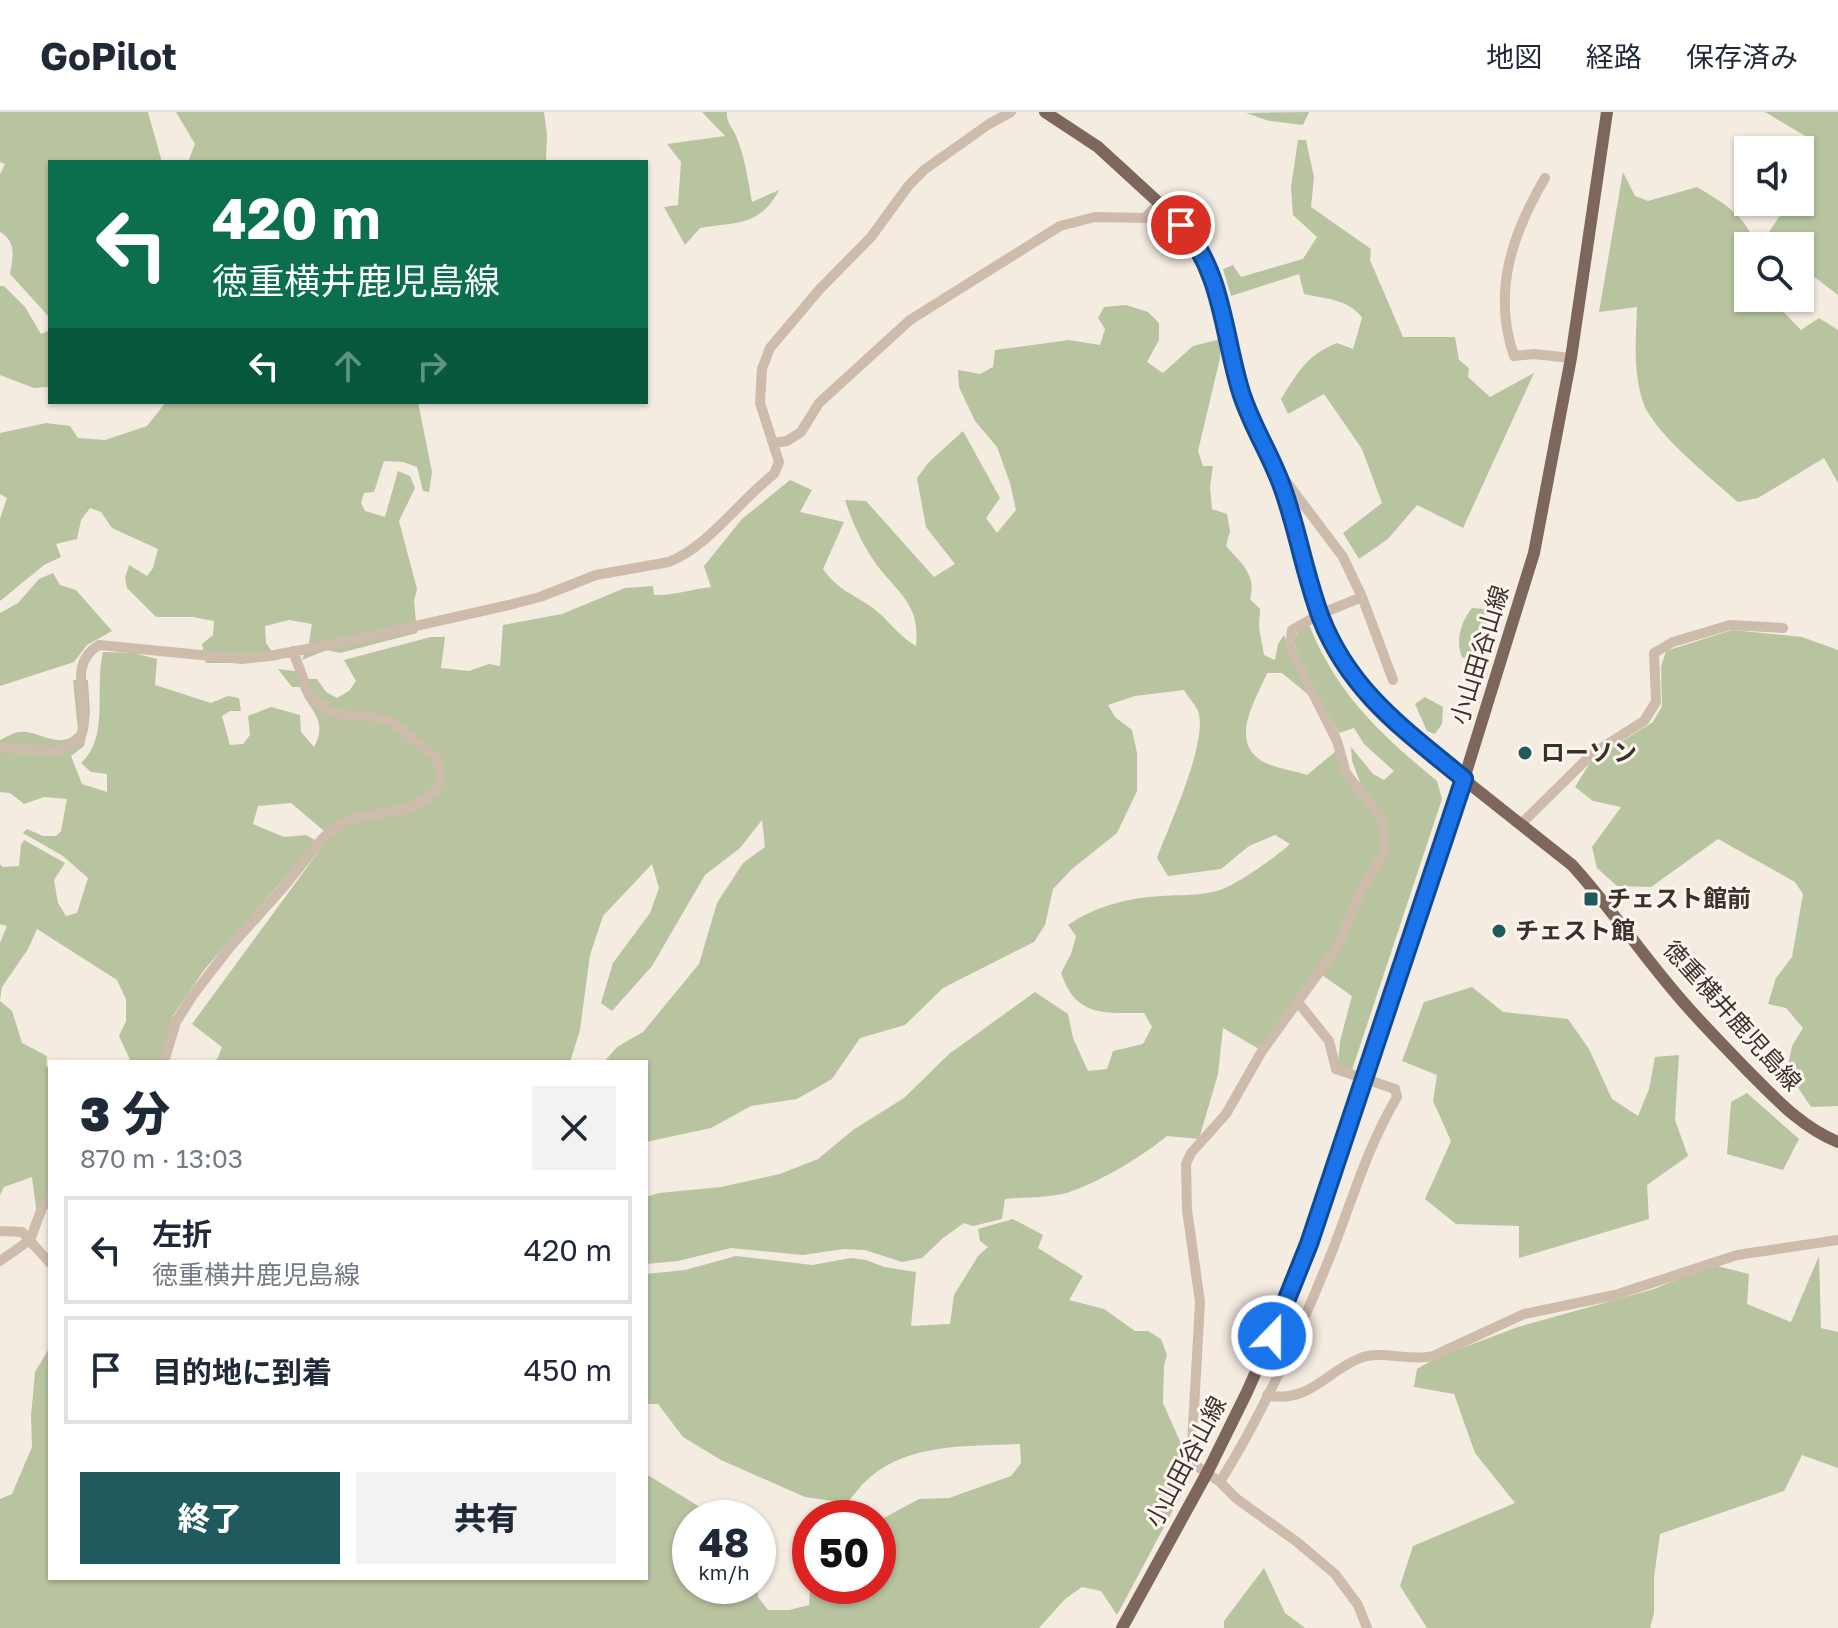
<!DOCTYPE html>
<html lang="ja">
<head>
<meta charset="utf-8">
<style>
  :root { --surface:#fff; --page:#f2f2f3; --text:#1f2937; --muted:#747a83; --line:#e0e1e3; --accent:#1f5a5e }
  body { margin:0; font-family:"Golos Text","Noto Sans JP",sans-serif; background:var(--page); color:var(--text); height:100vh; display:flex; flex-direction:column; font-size:30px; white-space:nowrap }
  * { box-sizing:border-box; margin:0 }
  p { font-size:26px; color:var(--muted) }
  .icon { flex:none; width:44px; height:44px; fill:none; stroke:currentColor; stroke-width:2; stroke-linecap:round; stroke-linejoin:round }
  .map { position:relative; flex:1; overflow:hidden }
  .side { position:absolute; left:48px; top:948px; width:600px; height:520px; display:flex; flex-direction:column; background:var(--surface); border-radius:0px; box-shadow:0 2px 6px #0004 }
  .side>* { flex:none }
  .top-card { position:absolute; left:48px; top:48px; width:600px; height:244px; border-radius:0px; box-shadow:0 2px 6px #0004; background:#0b6e4f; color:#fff; overflow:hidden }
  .tools { position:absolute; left:1734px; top:24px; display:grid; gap:16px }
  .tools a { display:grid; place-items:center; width:80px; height:80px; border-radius:0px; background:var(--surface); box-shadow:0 2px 6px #0004; font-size:40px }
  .speed { position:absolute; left:672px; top:1388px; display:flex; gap:16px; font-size:40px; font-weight:700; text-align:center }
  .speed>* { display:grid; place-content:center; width:104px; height:104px; border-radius:50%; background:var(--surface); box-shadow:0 2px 6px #0004; line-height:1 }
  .speed small { font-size:20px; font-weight:400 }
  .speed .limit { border:12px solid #d22; background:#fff; color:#111 }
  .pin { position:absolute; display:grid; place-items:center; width:68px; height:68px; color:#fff; margin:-34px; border:4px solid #fff; border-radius:50%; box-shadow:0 2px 8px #0007 }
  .me { position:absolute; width:88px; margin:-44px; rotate:22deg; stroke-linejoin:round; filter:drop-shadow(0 0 6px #0008) }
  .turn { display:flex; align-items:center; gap:28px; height:168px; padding:0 32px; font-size:36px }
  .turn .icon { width:104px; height:104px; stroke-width:2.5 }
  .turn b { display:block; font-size:56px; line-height:68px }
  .lanes { display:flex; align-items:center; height:76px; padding:0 32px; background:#0003; justify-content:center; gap:40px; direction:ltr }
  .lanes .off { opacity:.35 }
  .round { display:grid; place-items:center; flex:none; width:84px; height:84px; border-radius:0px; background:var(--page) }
  .headline { display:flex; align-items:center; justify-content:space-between; height:136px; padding:0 32px }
  h1 { font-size:48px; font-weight:800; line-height:60px }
  .button { display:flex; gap:16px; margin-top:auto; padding:16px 32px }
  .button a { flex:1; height:92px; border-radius:0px; background:var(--accent); color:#fff; font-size:32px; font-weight:800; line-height:92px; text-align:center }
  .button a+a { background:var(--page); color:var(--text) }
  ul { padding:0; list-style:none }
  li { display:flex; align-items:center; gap:24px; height:108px; margin:0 16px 12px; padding:0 16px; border:4px solid var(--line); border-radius:0px }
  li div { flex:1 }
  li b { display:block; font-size:30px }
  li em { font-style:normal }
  header { display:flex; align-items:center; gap:48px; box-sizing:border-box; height:112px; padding:0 40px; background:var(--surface); border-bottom:2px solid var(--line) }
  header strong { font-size:38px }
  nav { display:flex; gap:44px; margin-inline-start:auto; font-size:28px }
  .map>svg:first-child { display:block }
  .green { fill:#b8c4a0 }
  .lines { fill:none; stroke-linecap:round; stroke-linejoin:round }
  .minor { stroke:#cdbbac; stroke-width:10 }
  .major { stroke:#7d675c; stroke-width:12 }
  .minor-bridge { stroke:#cdbbac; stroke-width:10 }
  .route-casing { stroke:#114b97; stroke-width:20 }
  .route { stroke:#1a73e8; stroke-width:14 }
  .poi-dot { fill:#1f5a5e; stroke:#fbf5ee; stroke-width:3 }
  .labels { text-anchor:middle; stroke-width:6; stroke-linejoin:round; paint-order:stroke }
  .street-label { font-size:24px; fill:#3b302b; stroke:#fbf5ee }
  .poi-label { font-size:24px; font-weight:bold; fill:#3b302b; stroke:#fbf5ee; text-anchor:start }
</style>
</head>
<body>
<header>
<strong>GoPilot</strong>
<nav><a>地図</a><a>経路</a><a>保存済み</a></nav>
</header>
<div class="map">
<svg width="1838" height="1516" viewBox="0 0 1838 1516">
  <rect width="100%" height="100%" fill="#f4ebe1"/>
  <path class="green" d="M0,0H148L162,50H50V206L10,162C13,145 17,130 0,120V62L5,52L0,50Z
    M176,0H544L547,22L546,50H188L195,32Z
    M702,0H727C726,10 732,15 736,24C745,45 748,68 752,90L779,78C760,115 735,110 700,116L685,133L664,95L678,93L681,50L667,32L725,24Z
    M1309,0L1303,13L1269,9L1246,1Z
    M1765,0H1838V183L1800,154V134H1778L1767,123L1789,90H1800V74L1812,56L1807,25Z
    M1298,28H1306L1314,65L1311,95L1371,137L1370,148L1403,225H1455L1459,248L1469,256L1468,265L1490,285L1534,261L1463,416L1417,393L1388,427L1359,447L1343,421L1382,391L1362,337L1324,282L1288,302L1281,287C1298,260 1307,243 1337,231L1353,237L1362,206C1351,188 1323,186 1304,182L1299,162L1231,184L1223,157L1233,153L1241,165L1303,147L1317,125L1293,103L1291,75Z
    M1623,60L1635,84L1648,89L1697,75C1723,91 1746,103 1756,134H1748V186H1770L1801,218L1819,206L1838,218V371L1824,346L1758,386L1738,390C1712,367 1650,318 1642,287C1633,256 1636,226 1637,195L1599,200Z
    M0,174H4L25,195L41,222L50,218V275L34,276L0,263Z
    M1126,193L1148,200L1159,211V228L1147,250L1163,261L1193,234L1221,227L1220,246L1198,339L1203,354H1213L1210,374L1212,397L1227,402L1230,419L1226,434C1241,451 1257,463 1250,487L1260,497L1259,515L1264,543L1275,548L1278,532L1284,523L1299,560L1316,589L1282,561H1267C1257,586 1230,626 1259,647C1271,656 1293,658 1307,663L1341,635L1353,672L1360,670L1352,649L1351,635L1373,662L1384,668L1394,659L1364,632L1354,616L1339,621C1329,602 1291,545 1295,526C1297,519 1303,516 1309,513C1337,582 1380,622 1437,669L1442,687L1352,958L1338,954L1340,929L1352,884L1322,863L1313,862L1259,937L1223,916L1218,962L1199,1027L1167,1024C1143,1044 1092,1075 1062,1082C1044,1086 1023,1085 1005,1087L1002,1107L973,1114L964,1111L943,1126L922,1146L902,1150L865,1138L844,1137L803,1143L731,1136L678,1149L646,1152V1085L659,1081L721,1075L780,1062L818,1047L853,1018L904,986L949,942L1035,880L1068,902L1073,926L1088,959L1107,957L1113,939L1143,932L1152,915L1144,901C1103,901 1076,905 1061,861L1071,842L1076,824L1068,813C1092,796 1121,788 1149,785C1172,782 1195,785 1217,779C1234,775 1276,745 1290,732L1275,723L1249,734L1221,757L1168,764L1157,746C1168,716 1209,629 1198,599C1195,592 1188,585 1184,578L1135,584L1108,593L1115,605L1132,618L1137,641V679L1117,721L1072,757L1053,777L1045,813L1034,830L943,876L905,913L860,926L832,967L797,987L751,994L711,1016L646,1030V950H604L617,935L643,920L699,852L717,791L743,751L765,735L762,708L740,736L705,763L652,854L612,899L601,891L613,851L650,801L659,776L652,752L603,804L590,843L580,918L570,950H216L222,935L192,912L330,724L291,691L258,694L253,712L284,725L306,723L317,729L204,858L173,904L163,950H131L119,924L126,909V887L117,868L37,817L28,837L2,875L0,888V831L7,814L0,812V752L2,755L19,754L21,733L24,728L65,751L54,768L58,791L66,804L77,801L88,766L63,744L23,721L27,717L43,724H56L61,719L67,687L44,685L24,692L10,681L0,680V628C5,626 14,620 19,620C40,618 60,640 78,619L73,568H88L90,601L84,634L71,644L82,672L107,680V662L91,660L81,651C110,625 94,577 103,540L134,541L157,547L155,573L211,591L228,584L239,586L241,599H230L222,604L230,633L243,632L250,623L248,604L271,595L300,603L301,620L314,635C329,606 309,600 300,575H292L278,557L302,560L307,567H317L326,580L337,586L349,579L356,569L344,548L431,525H445L441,556L469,559L489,552L500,554L503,513L562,502L625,476L653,474L654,483C674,484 691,477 711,475L704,454L742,407L790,368L812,378L800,400L844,410L823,457C839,479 852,481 873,496C889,508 898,524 916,534C921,488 894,480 872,446C860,428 852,409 845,388L866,389L934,465L955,452L926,415L917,366L929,350L963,319L1000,386L986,406L997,421L1016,398L1010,371L997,335L975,309L959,275L958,258L980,262L993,255L995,238L1069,228L1100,233L1105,217L1098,206L1104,195Z
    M166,290H418L432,360L429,380L423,379L417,355L403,350L384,349L374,380L364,381L361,391L365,399L385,405L398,359L410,364L415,376L399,409L417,477L414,489L417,521L340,541L327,538L302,548L309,531L312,512L289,508L265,514L266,531L278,548L246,551H206L202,532L213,523L214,509L193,505H156L127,476L125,466L129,453L147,464L153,456L158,437L112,416L101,400L90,396L81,408L77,427L56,432L61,445L44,453L0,489V407L7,386L0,382V321L46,311L70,314L78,326L105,328L147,314Z
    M53,461L60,473L76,478L112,519L87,533L74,550L0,574V501L18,491L39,467Z
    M1472,496L1485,497L1486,517L1477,551L1462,545C1455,530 1461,509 1472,496Z
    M1732,518L1802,525L1838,538V994L1811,995L1787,959L1792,934L1803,916L1786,896L1768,892L1776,866L1792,845L1803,782L1795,770L1718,727L1651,775L1617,774L1597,756L1592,735L1621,695L1593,689L1575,675L1591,649L1653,610L1662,594L1661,555L1666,539Z
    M1425,585L1443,595L1442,612L1435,622L1427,619L1415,592Z
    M1472,875L1503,900L1568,907L1589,937L1612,987L1638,1004L1649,977L1655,945L1679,943L1675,1008L1688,1044L1647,1073L1649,1107L1519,1146V1114L1456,1112L1425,1087L1451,1029L1433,989L1437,963L1402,949L1424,890Z
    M0,889L12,899L22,931L47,944L46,954L50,957V1084L39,1118L32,1065L4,1075L0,1083Z
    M1747,981L1799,1027L1783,1058L1727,1042L1731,990Z
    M1013,1107L1043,1123L1038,1136L1083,1164L1069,1188L1104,1197L1135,1219H1148L1161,1227L1167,1243L1164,1253L1163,1291L1183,1336L1195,1357L1117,1503L1101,1479L1082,1475L1065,1487L1039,1516H0V1387L12,1382L32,1335L31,1304L35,1260L50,1235V1466H646V1362L718,1406H690V1474H757L758,1485L768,1498H789L809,1493L810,1478L802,1460L800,1433L810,1431V1474H878V1409L919,1387L949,1386L1011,1364L1021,1351L1020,1332C968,1335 910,1330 868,1367C860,1374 854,1383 847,1391L805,1385L721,1348L683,1325L658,1292H646V1162L685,1158L736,1144L812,1153L851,1146L866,1148L884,1155L916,1160L911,1214L950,1212L954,1183L978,1144L988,1135L980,1129L978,1117Z
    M1819,1144L1821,1216L1838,1220V1356L1802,1343L1784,1379L1660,1422L1654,1465V1501L1650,1516H1427L1400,1474L1413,1434L1515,1391L1475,1341L1454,1282L1414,1275L1417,1257L1438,1245L1518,1215L1654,1177L1713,1153L1749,1162L1747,1192L1791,1210Z
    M1264,1456L1285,1501L1305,1516H1224V1509Z"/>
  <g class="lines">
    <path class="minor" d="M1545,66C1512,122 1492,180 1514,244L1534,242L1571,246
      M774,331L787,329L801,320L819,291L910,208L1060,114L1095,105L1145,106L1159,91
      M1279,360L1343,445L1362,485L1393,568
      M1362,485L1320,502L1292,518L1290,536L1337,629L1346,661L1382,707L1385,739L1361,778L1338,834L1262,939L1226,1002L1191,1041L1186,1052L1187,1098L1200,1190L1191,1350L1220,1370L1237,1387L1297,1430L1335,1462L1358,1493L1367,1516
      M0,636L57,639L79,628C96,597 62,555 99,533L242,547L269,544L340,531L509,493L540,485L596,463L669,450C710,433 739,389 774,362L779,350L760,291L762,257L770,236L819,178L871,125L909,73L924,58L989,12L1011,0
      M1522,711L1592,642L1644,609L1656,590L1654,541L1673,530L1730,513L1783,516
      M1297,889L1329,929L1336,957
      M164,950L176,910L193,883L230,835L282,777L323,726L346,708L411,696L435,680L441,662L436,646L392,610L370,604H350L330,600L310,585L293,539
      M0,1119L22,1120L50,1151
      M0,1149L30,1128L42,1096L50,1086
      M1267,1283C1308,1292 1325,1261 1358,1247C1381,1237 1409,1250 1433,1244L1524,1202L1615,1183L1737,1143L1838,1128
      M1220,1370C1266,1296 1303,1213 1335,1132C1354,1082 1369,1032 1397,985L1395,977"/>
    <path class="major" d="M1045,0L1098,35L1170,101L1199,135L1215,175L1247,300L1284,379L1326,517L1345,554L1376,593L1399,616L1572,753C1612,797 1645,847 1684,891C1704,914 1726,936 1747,958C1775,986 1801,1015 1838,1030
      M1122,1516L1207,1361L1247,1280L1281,1203L1339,1045L1464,667L1534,441L1571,246L1607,0"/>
    <path class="minor-bridge" d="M1336,957L1395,977"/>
  </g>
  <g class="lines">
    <g class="route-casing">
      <path id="route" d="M1181,113C1222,158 1223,220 1240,277C1250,312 1271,342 1283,377C1298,419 1305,464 1321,506C1350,580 1405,618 1464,667L1309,1132L1272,1224"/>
    </g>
    <use href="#route" class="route"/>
  </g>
  <g class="poi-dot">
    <circle cx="1525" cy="641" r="8"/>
    <rect x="1583" y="779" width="16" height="16" rx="4"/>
    <circle cx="1499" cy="819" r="8"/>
  </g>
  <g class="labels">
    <g class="street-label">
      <text transform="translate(1480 543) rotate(-73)" y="8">小山田谷山線</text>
      <text transform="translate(1732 904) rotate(48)" y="8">徳重横井鹿児島線</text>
      <text transform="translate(1186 1350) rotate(-62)" y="8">小山田谷山線</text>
    </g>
    <g class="poi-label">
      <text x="1541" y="649">ローソン</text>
      <text x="1607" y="795">チェスト館前</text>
      <text x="1515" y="827">チェスト館</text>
    </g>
  </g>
</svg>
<div class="tools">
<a><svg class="icon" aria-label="sound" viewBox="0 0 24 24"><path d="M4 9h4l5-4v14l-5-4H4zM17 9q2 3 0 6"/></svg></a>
<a><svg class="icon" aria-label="search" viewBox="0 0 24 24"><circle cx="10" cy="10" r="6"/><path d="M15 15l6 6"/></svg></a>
</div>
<div class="speed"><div>48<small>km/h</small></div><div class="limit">50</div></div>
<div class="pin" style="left:1181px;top:113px;background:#d93025"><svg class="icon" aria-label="arrive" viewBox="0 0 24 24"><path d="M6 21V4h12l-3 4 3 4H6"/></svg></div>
<svg class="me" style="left:1272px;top:1224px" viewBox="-20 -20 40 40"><circle r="17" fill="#1a73e8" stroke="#fff" stroke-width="3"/><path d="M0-11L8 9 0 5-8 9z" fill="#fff"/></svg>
<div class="top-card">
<div class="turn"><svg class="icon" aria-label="left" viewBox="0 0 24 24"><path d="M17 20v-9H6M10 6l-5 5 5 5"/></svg><div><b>420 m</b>徳重横井鹿児島線</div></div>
<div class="lanes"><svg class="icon" aria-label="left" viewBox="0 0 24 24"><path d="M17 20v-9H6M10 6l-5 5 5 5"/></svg><svg class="icon off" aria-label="ahead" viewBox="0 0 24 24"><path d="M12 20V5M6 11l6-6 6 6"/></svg><svg class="icon off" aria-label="right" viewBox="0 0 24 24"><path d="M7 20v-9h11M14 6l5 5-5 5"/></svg></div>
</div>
<section class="side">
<div class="headline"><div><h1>3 分</h1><p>870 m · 13:03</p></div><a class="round"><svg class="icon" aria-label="close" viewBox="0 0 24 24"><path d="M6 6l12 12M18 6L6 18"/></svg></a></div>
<ul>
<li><svg class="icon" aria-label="left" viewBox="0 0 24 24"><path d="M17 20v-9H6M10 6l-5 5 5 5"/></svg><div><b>左折</b><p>徳重横井鹿児島線</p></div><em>420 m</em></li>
<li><svg class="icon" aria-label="arrive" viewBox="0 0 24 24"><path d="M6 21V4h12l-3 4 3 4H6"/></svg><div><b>目的地に到着</b></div><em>450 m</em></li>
</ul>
<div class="button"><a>終了</a><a>共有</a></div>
</section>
</div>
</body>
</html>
